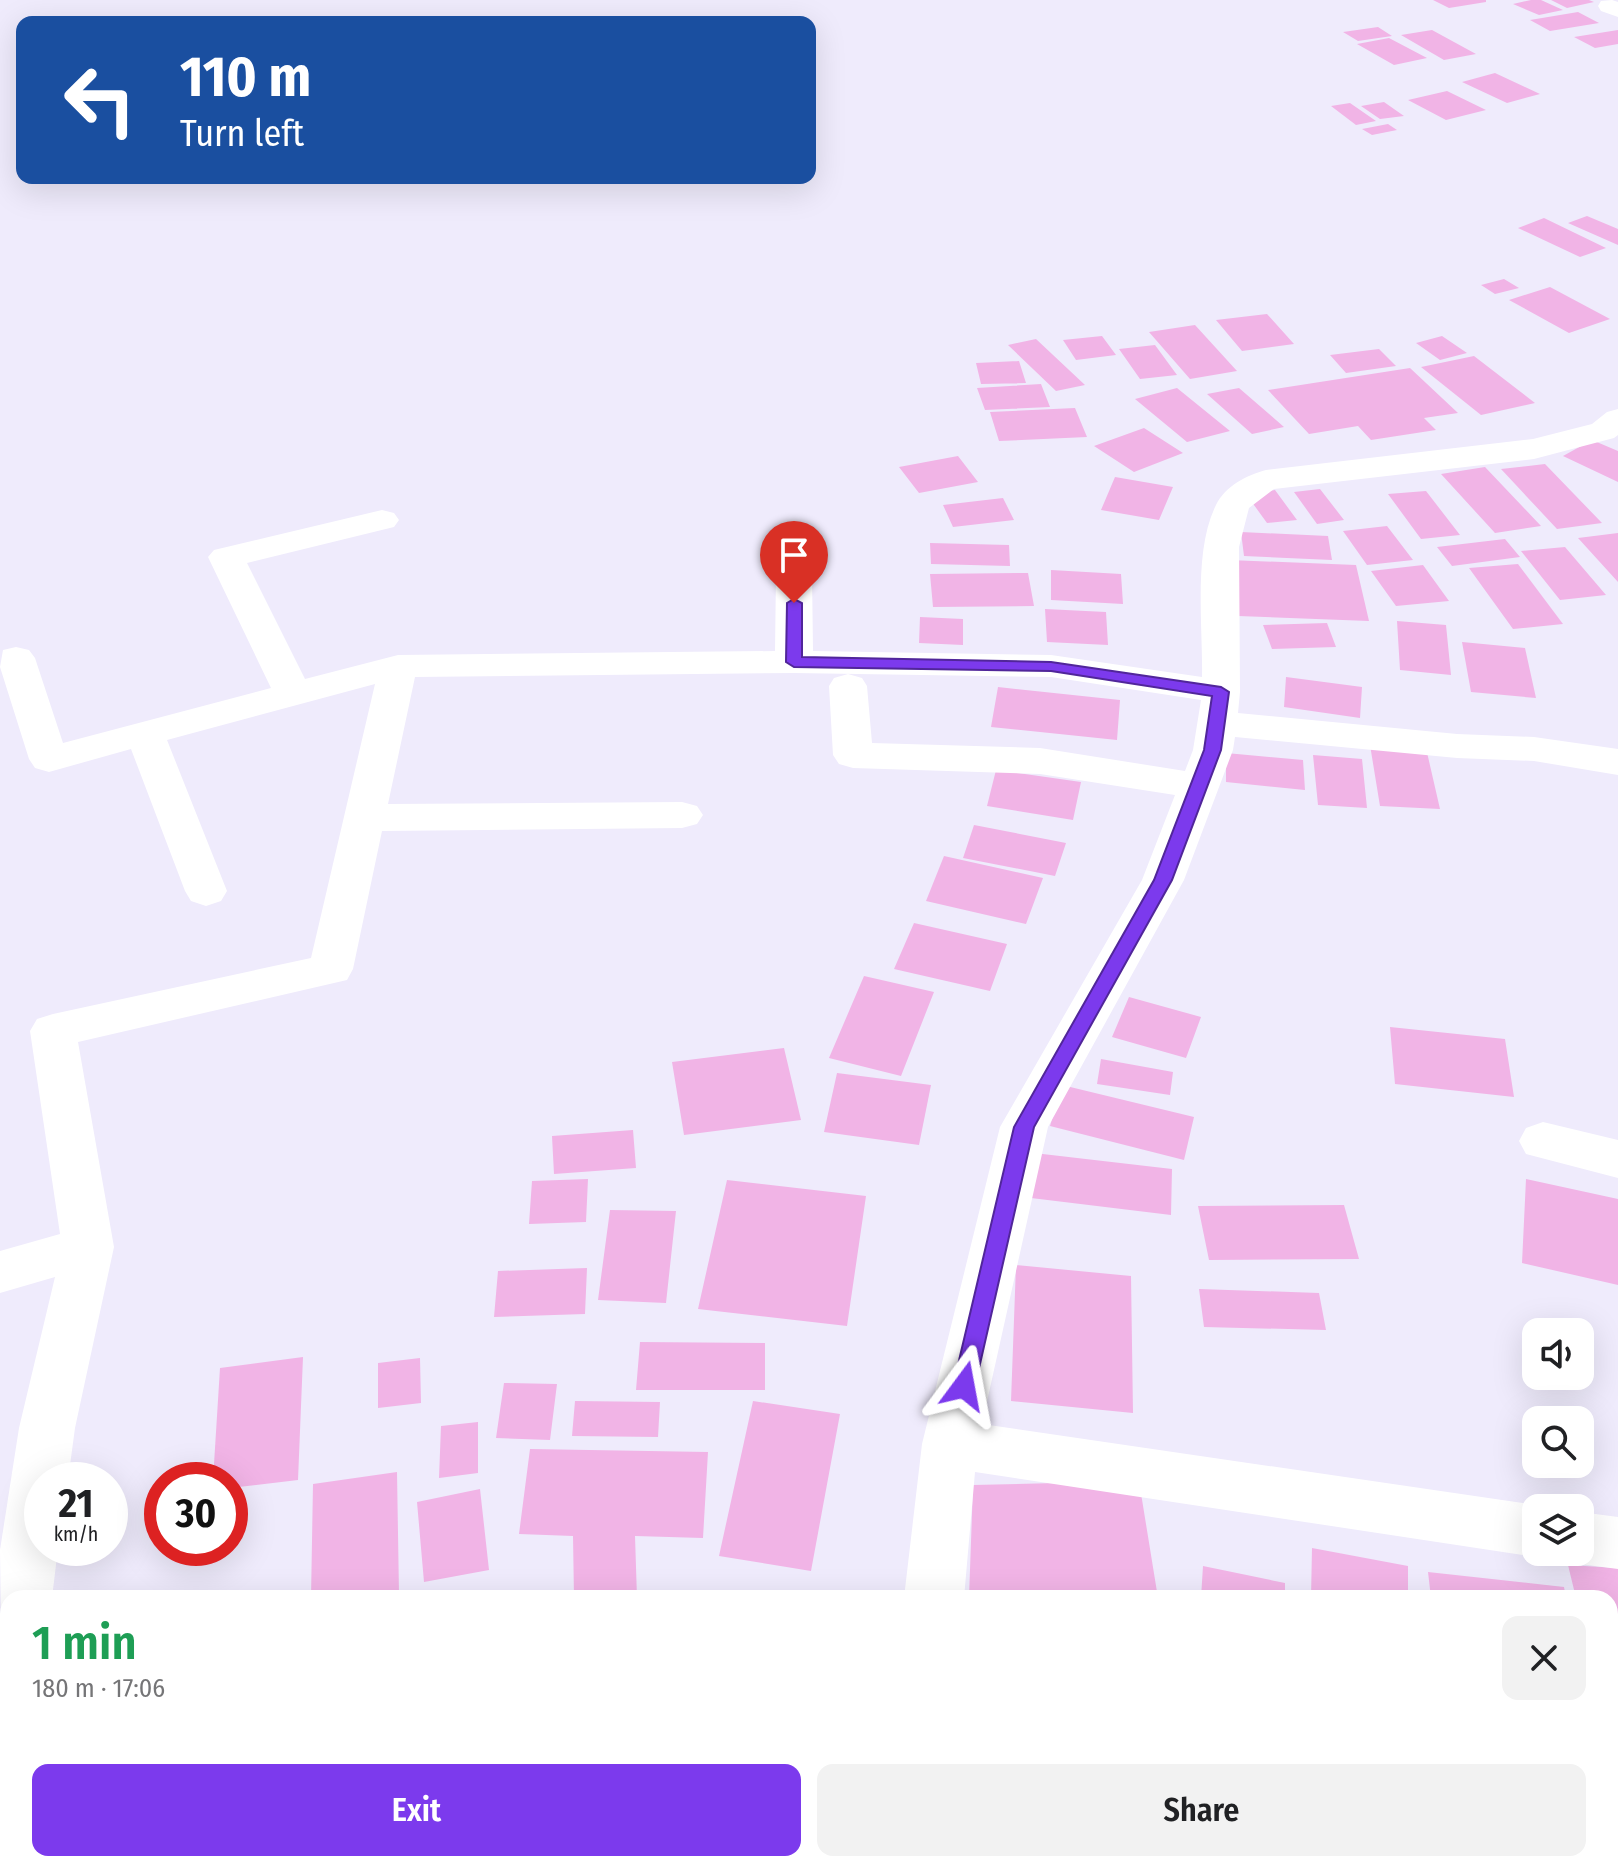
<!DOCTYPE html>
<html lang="en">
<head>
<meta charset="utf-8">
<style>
  :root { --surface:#fff; --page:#f2f2f2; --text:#202124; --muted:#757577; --accent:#7c3aed }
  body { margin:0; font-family:"Fira Sans Condensed",sans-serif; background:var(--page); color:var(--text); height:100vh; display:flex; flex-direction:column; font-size:30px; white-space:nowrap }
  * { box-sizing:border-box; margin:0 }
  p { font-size:26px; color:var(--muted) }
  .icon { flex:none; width:44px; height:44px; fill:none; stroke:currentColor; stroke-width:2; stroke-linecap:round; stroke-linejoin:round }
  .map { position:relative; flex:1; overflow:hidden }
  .sheet { position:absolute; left:0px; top:1590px; width:1618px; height:282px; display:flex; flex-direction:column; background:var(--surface); border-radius:24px 24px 0 0; box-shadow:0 8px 32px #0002 }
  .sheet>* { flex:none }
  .top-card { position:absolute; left:16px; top:16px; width:800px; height:168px; border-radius:16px; box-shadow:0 8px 32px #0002; background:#1a4fa0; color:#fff; overflow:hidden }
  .buttons { position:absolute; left:1522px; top:1318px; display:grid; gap:16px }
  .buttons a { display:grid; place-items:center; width:72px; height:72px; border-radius:16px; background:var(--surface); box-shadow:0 8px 32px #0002; font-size:40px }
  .speed { position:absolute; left:24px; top:1462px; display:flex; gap:16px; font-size:40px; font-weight:700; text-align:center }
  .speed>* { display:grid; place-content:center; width:104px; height:104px; border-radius:50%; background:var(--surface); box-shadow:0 8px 32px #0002; line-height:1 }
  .speed small { font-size:20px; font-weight:400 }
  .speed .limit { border:12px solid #d22; background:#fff; color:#111 }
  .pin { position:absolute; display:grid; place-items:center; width:68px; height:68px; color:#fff; margin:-82px -34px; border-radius:50% 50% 50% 0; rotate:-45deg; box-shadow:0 0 8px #0007 }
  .pin .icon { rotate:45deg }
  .me { position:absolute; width:88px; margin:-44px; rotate:13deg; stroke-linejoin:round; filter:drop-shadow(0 0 6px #0008) }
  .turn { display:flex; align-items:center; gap:28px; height:168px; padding:0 32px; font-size:36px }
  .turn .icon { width:104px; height:104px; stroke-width:2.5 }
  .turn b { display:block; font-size:56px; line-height:68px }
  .round { display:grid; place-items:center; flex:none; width:84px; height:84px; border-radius:16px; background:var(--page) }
  .overview { display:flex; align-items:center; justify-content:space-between; height:136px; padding:0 32px }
  h1 { font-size:48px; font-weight:600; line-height:60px; color:#1e9e55 }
  .cta { display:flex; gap:16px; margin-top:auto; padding:16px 32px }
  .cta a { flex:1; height:92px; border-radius:16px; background:var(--accent); color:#fff; font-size:32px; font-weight:600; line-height:92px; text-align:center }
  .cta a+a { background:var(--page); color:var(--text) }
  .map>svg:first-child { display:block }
  .building { fill:#f1b4e6 }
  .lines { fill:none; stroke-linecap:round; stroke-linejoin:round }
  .minor { fill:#fff; fill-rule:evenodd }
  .route { fill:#7c3aed; stroke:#51269a; stroke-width:2 }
</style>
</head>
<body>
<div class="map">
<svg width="1618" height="1871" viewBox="0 0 1618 1871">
  <rect width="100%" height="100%" fill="#efebfc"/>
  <path class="building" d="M1433,0H1486V2L1449,8Z
    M1531,0H1541L1563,10L1539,15L1513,4Z
    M1551,0H1589L1594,2L1567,8Z
    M1578,12L1599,23L1550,31L1530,20Z
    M1378,27L1392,36L1358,41L1343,32Z
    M1432,30L1476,54L1444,60L1401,35Z
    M1618,30V44L1595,48L1574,37Z
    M1389,38L1427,58L1394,65L1357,44Z
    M1495,73L1540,94L1507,103L1462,82Z
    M1447,91L1486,110L1446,120L1408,100Z
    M1384,102L1404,116L1380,119L1361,106Z
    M1350,103L1376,121L1356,125L1331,106Z
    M1388,124L1397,130L1372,135L1362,129Z
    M1587,216L1618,229V245L1568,223Z
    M1544,218L1606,248L1580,257L1518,228Z
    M1504,279L1519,288L1495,294L1481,285Z
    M1550,287L1610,319L1569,333L1509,300Z
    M1267,314L1294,344L1242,351L1216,320Z
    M1195,325L1237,371L1190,379L1149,332Z
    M1102,336L1116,355L1076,360L1063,340Z
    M1442,336L1467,353L1440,360L1416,343Z
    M1036,339L1085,385L1056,391L1008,345Z
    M1155,345L1177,375L1140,379L1119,349Z
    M1379,349L1396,366L1346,373L1330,355Z
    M1474,356L1535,403L1481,415L1421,367Z
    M1019,361L1026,383L981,384L976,363Z
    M1410,368L1458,413L1424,418L1436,430L1371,440L1358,426L1309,434L1268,390Z
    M1041,384L1050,407L985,410L977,388Z
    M1177,388L1230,431L1187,442L1135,399Z
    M1239,388L1284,427L1252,434L1207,394Z
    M1075,408L1087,437L999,441L990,412Z
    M1144,428L1183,453L1134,472L1094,446Z
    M1592,440L1618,451V482L1563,456Z
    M958,456L978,482L919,493L899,467Z
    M1545,464L1602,523L1557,529L1501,469Z
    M1485,467L1541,526L1495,533L1441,474Z
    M1115,477L1173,487L1159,520L1101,510Z
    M1320,489L1344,520L1317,524L1294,492Z
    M1275,490L1297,520L1267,523L1246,494Z
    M1426,491L1460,535L1421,539L1388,494Z
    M1003,498L1014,520L953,527L943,505Z
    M1387,526L1413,560L1367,565L1343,531Z
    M1241,532L1328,536L1332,560L1244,556Z
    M1618,533V582L1578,538Z
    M1505,539L1520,557L1452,566L1437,547Z
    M930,543L1009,545L1010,566L931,564Z
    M1565,547L1606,595L1560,600L1521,551Z
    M1229,560L1356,565L1369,621L1238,616Z
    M1518,564L1563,624L1513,629L1469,568Z
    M1423,565L1449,601L1396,606L1371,571Z
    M1051,570L1121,574L1123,604L1051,600Z
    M1028,573L1034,606L933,607L930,574Z
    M1045,609L1106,612L1108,645L1047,642Z
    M920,617L963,619V645L919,643Z
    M1397,621L1446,625L1451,675L1400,670Z
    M1327,623L1336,647L1272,649L1263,625Z
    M1462,642L1525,648L1536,698L1471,692Z
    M1286,677L1362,687L1360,718L1284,707Z
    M998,687L1120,700L1117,740L991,727Z
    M1370,745L1426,748L1440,809L1380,806Z
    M1226,753L1303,760L1305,790L1226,782Z
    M1313,755L1362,759L1367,808L1318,805Z
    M996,770L1081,782L1073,820L987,806Z
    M974,825L1066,843L1055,876L963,858Z
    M944,856L1043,878L1026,924L926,901Z
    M914,923L1007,944L990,991L894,969Z
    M864,976L934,992L901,1076L829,1058Z
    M1129,997L1201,1017L1186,1058L1112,1037Z
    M1390,1027L1505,1039L1514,1097L1395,1084Z
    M784,1048L801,1120L684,1135L672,1062Z
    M1101,1059L1173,1072L1170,1095L1097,1084Z
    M837,1073L931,1085L919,1145L824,1132Z
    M1062,1085L1194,1117L1184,1160L1050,1126Z
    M633,1130L636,1168L554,1174L552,1136Z
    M1034,1153L1172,1169L1171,1215L1031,1198Z
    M588,1179L586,1222L529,1224L532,1181Z
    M1526,1179L1618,1199V1285L1522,1263Z
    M727,1180L866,1196L847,1326L698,1309Z
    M1344,1205L1359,1259L1209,1260L1198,1206Z
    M610,1210L676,1211L666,1303L598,1300Z
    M1016,1265L1131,1276L1133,1413L1011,1401Z
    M587,1268L585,1314L494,1317L498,1271Z
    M1199,1289L1319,1293L1326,1330L1204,1327Z
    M640,1342L765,1343V1390H636Z
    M303,1357L298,1480L230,1488V1480H213L220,1368Z
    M420,1358L421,1403L378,1408V1363Z
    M504,1383L557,1384L550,1440L496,1438Z
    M575,1401L660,1402L658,1437L572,1436Z
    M753,1401L840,1414L811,1571L719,1556Z
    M478,1422V1473L439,1478L441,1426Z
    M530,1449L708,1452L703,1538L635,1536L637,1598H574L573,1536L519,1534Z
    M397,1472L399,1594L373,1598H311L313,1484Z
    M1139,1481L1158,1598H969L973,1485Z
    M480,1489L489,1570L424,1582L417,1502Z
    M1312,1548L1408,1566V1598H1311Z
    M1568,1565L1618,1568V1679H1610V1598H1576Z
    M1203,1566L1285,1583V1598H1201Z
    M1428,1572L1564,1587L1566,1598H1431Z
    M657,1864H795L796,1871H657Z
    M1109,1864H1286L1287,1871H1110Z
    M1307,1864H1427L1428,1871H1322L1308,1870Z
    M1473,1864H1548L1549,1871H1474Z"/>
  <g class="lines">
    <path class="minor" d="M1612,0L1618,2V17L1601,11L1598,6L1601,1Z
      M1618,409V435L1614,438L1534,459L1274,489L1249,508L1239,547L1240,692L1238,713L1457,734L1534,737L1618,749V775L1534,761L1457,758L1235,737L1233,750L1184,880L1048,1127L982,1424L1536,1505L1545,1508H1536V1552H1550L1536,1557L975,1472L964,1598H904L922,1444L1000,1127L1142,880L1175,795L1040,774L853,768L839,764L833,755L829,686L834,678L848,674L862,678L867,686L872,743L1040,748L1185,771L1193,750L1201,700L1051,677L794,673L415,677L388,804L682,802L697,806L703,815L697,824L682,828L382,831L353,969L347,980L78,1042L114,1247L75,1428L68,1480H42V1548H58L52,1598H8V1620L1,1618L0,1550L19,1428L55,1277L0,1293V1251L60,1234L30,1031L37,1019L53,1014L311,958L375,684L167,740L227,891L221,901L206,906L191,901L185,891L131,749L49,772L35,768L29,759L0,667L3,650L16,647L29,650L35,658L63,743L271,688L208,557L214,550L382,510L394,513L399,520L394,527L247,563L305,679L398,655L775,651L776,574L781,566L794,563L807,566L812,574L813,651L1051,655L1202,677C1203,626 1193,551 1216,505C1225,486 1247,475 1266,470L1533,439L1592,424L1607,412Z
      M1543,1122L1618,1140V1178L1526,1154L1519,1141L1526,1128Z
      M1580,1512L1618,1517V1569L1580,1564L1560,1557L1557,1552H1580Z
      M8,1666V1779L0,1782V1669Z
      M955,1864H1021L1023,1871H957Z"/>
  </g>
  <path class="route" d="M794,599L802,603V657L1051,662L1221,687L1229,692L1221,750L1172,880L1034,1127L975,1386L972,1393L964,1396L956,1393L953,1386L1014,1127L1154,880L1204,750L1212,696L1051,671L794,667L786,662L787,603Z"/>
</svg>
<div class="buttons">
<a><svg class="icon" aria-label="sound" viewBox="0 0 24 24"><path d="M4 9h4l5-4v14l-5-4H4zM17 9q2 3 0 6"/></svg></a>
<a><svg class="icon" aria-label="search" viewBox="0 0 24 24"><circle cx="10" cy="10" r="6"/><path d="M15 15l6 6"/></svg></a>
<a><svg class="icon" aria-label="layers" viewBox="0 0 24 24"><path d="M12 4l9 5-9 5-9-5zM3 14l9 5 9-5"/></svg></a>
</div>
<div class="speed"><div>21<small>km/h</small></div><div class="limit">30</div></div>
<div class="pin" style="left:794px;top:603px;background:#d93025"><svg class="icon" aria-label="arrive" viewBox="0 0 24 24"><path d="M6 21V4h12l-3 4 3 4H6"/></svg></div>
<svg class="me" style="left:964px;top:1386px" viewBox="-20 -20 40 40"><path d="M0-17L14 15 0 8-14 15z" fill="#7c3aed" stroke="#fff" stroke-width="4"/></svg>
<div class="top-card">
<div class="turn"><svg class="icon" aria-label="left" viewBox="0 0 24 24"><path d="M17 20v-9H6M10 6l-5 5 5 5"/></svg><div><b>110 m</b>Turn left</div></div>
</div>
<section class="sheet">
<div class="overview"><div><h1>1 min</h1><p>180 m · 17:06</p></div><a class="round"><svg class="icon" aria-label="close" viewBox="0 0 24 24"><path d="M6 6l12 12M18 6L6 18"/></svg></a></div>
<div class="cta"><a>Exit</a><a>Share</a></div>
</section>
</div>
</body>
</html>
